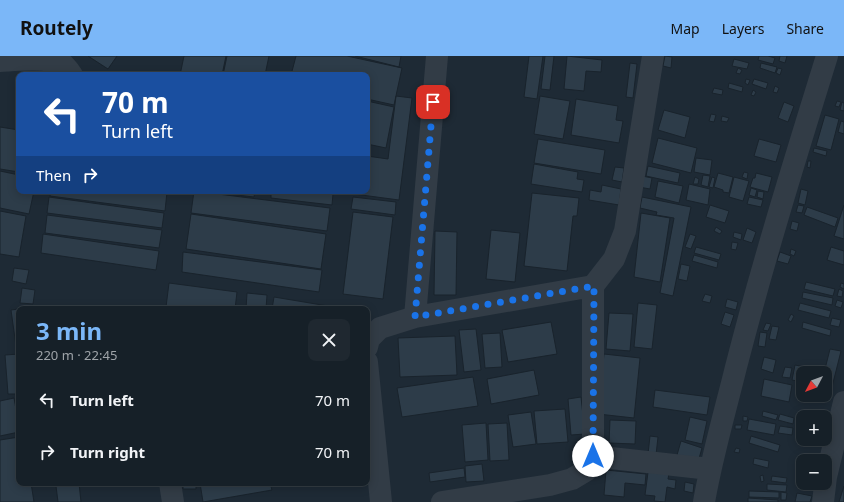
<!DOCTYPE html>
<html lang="en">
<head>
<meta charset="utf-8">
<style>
  :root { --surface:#162028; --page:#1f2830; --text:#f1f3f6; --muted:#9ea3a8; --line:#353e45; --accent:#7bb7f8 }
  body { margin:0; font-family:"Noto Sans",sans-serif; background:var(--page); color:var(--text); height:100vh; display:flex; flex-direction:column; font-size:15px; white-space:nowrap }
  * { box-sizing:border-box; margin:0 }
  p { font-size:13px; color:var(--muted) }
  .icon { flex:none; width:22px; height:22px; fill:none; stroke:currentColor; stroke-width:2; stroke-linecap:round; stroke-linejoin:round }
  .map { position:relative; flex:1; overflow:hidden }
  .sheet { position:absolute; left:16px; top:250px; width:354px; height:180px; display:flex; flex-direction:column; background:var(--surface); border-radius:8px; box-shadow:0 2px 10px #0003,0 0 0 1px var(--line) }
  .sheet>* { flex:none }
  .banner { position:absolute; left:16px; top:16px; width:354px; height:122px; border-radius:8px; box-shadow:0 2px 10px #0003,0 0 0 1px var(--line); background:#1a4fa0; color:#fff; overflow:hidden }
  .needle { width:26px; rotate:229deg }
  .fabs { position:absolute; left:796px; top:310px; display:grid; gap:8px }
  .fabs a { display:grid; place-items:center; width:36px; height:36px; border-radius:8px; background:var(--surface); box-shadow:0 2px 10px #0003,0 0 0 1px var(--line); font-size:20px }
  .pin { position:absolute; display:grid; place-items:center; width:34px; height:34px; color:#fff; margin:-17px; border-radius:8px; box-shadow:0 2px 6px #0006 }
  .me { position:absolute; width:44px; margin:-22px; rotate:0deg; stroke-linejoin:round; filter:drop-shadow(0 0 3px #0008) }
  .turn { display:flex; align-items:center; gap:14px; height:84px; padding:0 20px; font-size:18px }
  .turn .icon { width:52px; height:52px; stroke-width:2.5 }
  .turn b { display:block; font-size:28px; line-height:34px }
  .then { display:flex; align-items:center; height:38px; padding:0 20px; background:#0003; gap:8px; font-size:15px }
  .round { display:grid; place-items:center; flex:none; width:42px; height:42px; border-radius:8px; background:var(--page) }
  .overview { display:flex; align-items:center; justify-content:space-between; height:68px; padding:0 20px }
  h1 { font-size:24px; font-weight:700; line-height:30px; color:var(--accent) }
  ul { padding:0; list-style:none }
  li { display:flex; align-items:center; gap:12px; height:52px; padding:0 20px }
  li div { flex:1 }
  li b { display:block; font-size:15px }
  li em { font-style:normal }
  header { display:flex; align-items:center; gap:24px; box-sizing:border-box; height:56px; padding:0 20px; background:var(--accent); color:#111 }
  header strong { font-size:19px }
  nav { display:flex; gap:22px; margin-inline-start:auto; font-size:14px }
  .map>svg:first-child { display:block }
  .building { fill:#2d3c49; stroke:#19232c }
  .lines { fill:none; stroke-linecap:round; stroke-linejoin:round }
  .minor { stroke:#323c46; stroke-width:22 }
  .route { stroke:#1a73e8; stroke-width:7; stroke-dasharray:0 12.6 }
</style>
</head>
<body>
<header>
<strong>Routely</strong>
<nav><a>Map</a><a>Layers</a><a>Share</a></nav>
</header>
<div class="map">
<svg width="844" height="446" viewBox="0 0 844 446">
  <rect width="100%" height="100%" fill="#1e2a35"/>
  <path class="building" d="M88,0H117L108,13Z
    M184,0H226L222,19H180Z
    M227,0H269L265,19H223Z
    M296,0H347L402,12L394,49L367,43V19H291Z
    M355,0H401L399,11Z
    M529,0H543L537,43L524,41Z
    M545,0H554L550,34L541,33Z
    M567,0L602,4L601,16L586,15L584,35L564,33Z
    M665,0L672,1L671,12L663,10Z
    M759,0H768L775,2L773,8L758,4Z
    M780,0H787L785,7L779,5Z
    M734,3L749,7L747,13L732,10Z
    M630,7L637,8L633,42L626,41Z
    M761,7L777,11L775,17L760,12Z
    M738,12L742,14L740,18L736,17Z
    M778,12L782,13L780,19L776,17Z
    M746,23L750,24L748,29L745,27Z
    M754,23L768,27L766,33L752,28Z
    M729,27L743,31L742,36L728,32Z
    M775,30L779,32L777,37L773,36Z
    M714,32L723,34L722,39L712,37Z
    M753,34L756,36L754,40L751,39Z
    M396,40L412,42L399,144L354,138L355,135H367V100L388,103Z
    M540,40L570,45L563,83L534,78Z
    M576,43L618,50L616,64L623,65L619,87L571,79Z
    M367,45L394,51L386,92L367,88Z
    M837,45L841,46L839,51L835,50Z
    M784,46L794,50L788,66L778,62Z
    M842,46L844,47V55L840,54Z
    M664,54L690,61L685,82L658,74Z
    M711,58L716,59L714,66L709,65Z
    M825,59L839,63L831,94L816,90Z
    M722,60L729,62L727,66L721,65Z
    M841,65L844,66V78L838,76Z
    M0,71L19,74V116L0,113Z
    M658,82L697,92L691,117L652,107Z
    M538,83L605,94L601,118L534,107Z
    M759,83L781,89L776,106L754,100Z
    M814,92L827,95L826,100L813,96Z
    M696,102L712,104L710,119L694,116Z
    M808,105H811L810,112L807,111Z
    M534,108L578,116L577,123L584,124L582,136L531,128Z
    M648,110L680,117L678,127L646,120Z
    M615,111L624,112L622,126L612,124Z
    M0,115L19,119V135H34L29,158L0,152Z
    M744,116L748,117L747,123L742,121Z
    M718,117L733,121L729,137L723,136V134L714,131Z
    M756,117L772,121L768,136L750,131L753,122H755Z
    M703,119L710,120L708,131L701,129Z
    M642,120L652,122L650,133L639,131Z
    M695,121L699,123L698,128H693Z
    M712,121L715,122L713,132L709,131Z
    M734,121L749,125L743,145L729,141Z
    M658,125L683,130L679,147L655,141Z
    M689,128L710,133L708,149L686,144Z
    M602,129L621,133L619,149L589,144L590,134L601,136Z
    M751,132L757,134L755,141L749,139Z
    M801,133L808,135L805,149L798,147Z
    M51,135H160L167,136L165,155L50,140Z
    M194,135L330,152L327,175L191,157Z
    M202,135H255L254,141Z
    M271,135H308L333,138L332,149L271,142Z
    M758,135L764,136L763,143L757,141Z
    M532,137L579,142L577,160H573L567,215L524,210Z
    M49,141L164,157L162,172L47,157Z
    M353,141L396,146L395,159L351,153Z
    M642,141L691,151L673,240L660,237L674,162L656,159L657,156L640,152Z
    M749,141L763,144L761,151L747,148Z
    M710,149L729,155L725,167L706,161Z
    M798,149L804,150L802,157L796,156Z
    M844,149V183L834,180Z
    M807,151L838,162L835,171L804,159Z
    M0,155L26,160L19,201L0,198Z
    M353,156L393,161L383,243L343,238Z
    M641,157L670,162L660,226L634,221Z
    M191,158L326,178L321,213L186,193Z
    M47,159L162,174L159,192L45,177Z
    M792,165L799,167L797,175L790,173Z
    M716,171L722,175L720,178L714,175Z
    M747,172L756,176L752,187L743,184Z
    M491,174L520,177L515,226L486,223Z
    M435,175L457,176L456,239H434Z
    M734,176L742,178L741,184L733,181Z
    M43,178L159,195L156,214L41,197Z
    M690,178L696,180L691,193L685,191Z
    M732,186L738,187L736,194L731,193Z
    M696,191L721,198L719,204L694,197Z
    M831,191L844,195V209L827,204Z
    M791,193L796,195L794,200L790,198Z
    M183,196L322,214L319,236L182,216Z
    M780,196L791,200L788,208L777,205Z
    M694,199L718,206L717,212L692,205Z
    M681,208L690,210L687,225L678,223Z
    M14,212L29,214L26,228L12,225Z
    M806,226L835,233L833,240L804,233Z
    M169,227L237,236L235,253H184L166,251Z
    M841,227L844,228V233L840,231Z
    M22,232L35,234L33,248L20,247Z
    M839,233L843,235L842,241L837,240Z
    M803,236L833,242L832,249L802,242Z
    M247,237L267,239L266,253H246Z
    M705,238L712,240L710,247L702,245Z
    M274,241L334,251V253H272Z
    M727,243L738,246L736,254L725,251Z
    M837,244L843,246L841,252L835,250Z
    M638,247L657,249L652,293L634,291Z
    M800,247L831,255L829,262L798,254Z
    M19,253V290H16L11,254Z
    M725,256L734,259L730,271L721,268Z
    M609,257L633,258L630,295L606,293Z
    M791,258L794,260L791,266L788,264Z
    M832,262L841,264L839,271L830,269Z
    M551,266L557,298L508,306L502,274Z
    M803,266L831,274L830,280L802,272Z
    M766,267L771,268L768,275L763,274Z
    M772,270L779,271L776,284L769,283Z
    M476,273L481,314L464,316L459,274Z
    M760,276L767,277L765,291L758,290Z
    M500,277L502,311L485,312L482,278Z
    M455,280L457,319L400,321L398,282Z
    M830,293L841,295L832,331L825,329L824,317Z
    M19,298V338H8L5,299Z
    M604,298L640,302L634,362L598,358Z
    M764,301L776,304L773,317L761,313Z
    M795,309L805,311L803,317L802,326L792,324Z
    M785,311L792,312L790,322L782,321Z
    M534,314L539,339L491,348L487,323Z
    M473,321L478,350L402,361L397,332Z
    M764,323L792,329L789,346L761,340Z
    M655,334L710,341L707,359L653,351Z
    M581,341L585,378L571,379L568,343Z
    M14,342L19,370V376L0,380V345Z
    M565,353L568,386L537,388L534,355Z
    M763,355L778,359L776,364L762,360Z
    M531,356L536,388L513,391L508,359Z
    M780,358L794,362L793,368L778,364Z
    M743,360L748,361L747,365H743Z
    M690,361L707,365L702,388L685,384Z
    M749,363L776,368L774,379L747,374Z
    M610,364L636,365L635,388L609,387Z
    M486,367L488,404L465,406L462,369Z
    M507,367L509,404L490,405L488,368Z
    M735,369H742L741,373H735Z
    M780,370L793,372L792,379L778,377Z
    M650,380L658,381L656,399L648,398Z
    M751,380L780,389L778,396L749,387Z
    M19,381V427H31L34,446H0V384Z
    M681,385L702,392L698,406L677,399Z
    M736,392L740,393L739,397L734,396Z
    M754,402L769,405L768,412L753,408Z
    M482,408L484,425L466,426L465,410Z
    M649,409L670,412L668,423L676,424L675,433L667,431L665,446L654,445L655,440L645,439Z
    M464,412L465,421L430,426L429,417Z
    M606,414L646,418L645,429L625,427L624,441L604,439Z
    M763,419L764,425L761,426L760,420Z
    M772,420L787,422L786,427L771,425Z
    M685,426L694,428L693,437L684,435Z
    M63,427H68V429L79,427L81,446H58L56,430L64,429Z
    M183,427H196V433H183Z
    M200,427H270L272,434L203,446Z
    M767,428L787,429L786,436L767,434Z
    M844,430V446H839Z
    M749,435L779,436V442L749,441Z
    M781,436L787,437L786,444H781Z
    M797,437L812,440L810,446H795Z
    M748,442L778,444V446H748Z"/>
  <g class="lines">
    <path class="minor" d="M0,5C17,4 50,0 64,9C67,12 70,16 72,19
      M415,261L437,0
      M367,291L369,283L380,272L415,261L593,230
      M367,306L381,446
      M593,400V230L614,203L625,175L653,0
      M170,427L173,446
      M442,446L550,429L572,423L587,414L593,400L710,413
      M704,446C712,400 725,356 736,311C763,206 795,103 827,0
      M823,446L826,421L844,346"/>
  </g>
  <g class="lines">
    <path class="route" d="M433,46L415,261L594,230L593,400"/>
  </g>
</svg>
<div class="fabs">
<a><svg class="needle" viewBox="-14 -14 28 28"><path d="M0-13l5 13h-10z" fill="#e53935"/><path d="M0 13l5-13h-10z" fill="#9ea3a8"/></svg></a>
<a>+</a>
<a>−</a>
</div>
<div class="pin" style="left:433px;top:46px;background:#d93025"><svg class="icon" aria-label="arrive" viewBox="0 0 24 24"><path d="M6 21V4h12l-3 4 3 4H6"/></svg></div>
<svg class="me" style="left:593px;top:400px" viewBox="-20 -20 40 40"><circle r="19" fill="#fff"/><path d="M0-13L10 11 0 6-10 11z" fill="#1a73e8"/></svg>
<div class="banner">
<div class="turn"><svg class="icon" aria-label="left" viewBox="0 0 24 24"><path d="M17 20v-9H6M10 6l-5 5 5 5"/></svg><div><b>70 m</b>Turn left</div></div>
<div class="then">Then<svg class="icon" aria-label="right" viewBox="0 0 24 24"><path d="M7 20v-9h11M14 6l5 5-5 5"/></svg></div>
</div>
<section class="sheet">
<div class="overview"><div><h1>3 min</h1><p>220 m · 22:45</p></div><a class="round"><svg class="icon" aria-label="close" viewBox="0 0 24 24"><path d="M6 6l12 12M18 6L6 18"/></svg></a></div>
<ul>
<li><svg class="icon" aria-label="left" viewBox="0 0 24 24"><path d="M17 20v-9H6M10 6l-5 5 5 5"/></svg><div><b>Turn left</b></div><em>70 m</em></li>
<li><svg class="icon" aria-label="right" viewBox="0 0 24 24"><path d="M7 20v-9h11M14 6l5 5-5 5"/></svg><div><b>Turn right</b></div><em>70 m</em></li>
</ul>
</section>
</div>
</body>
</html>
